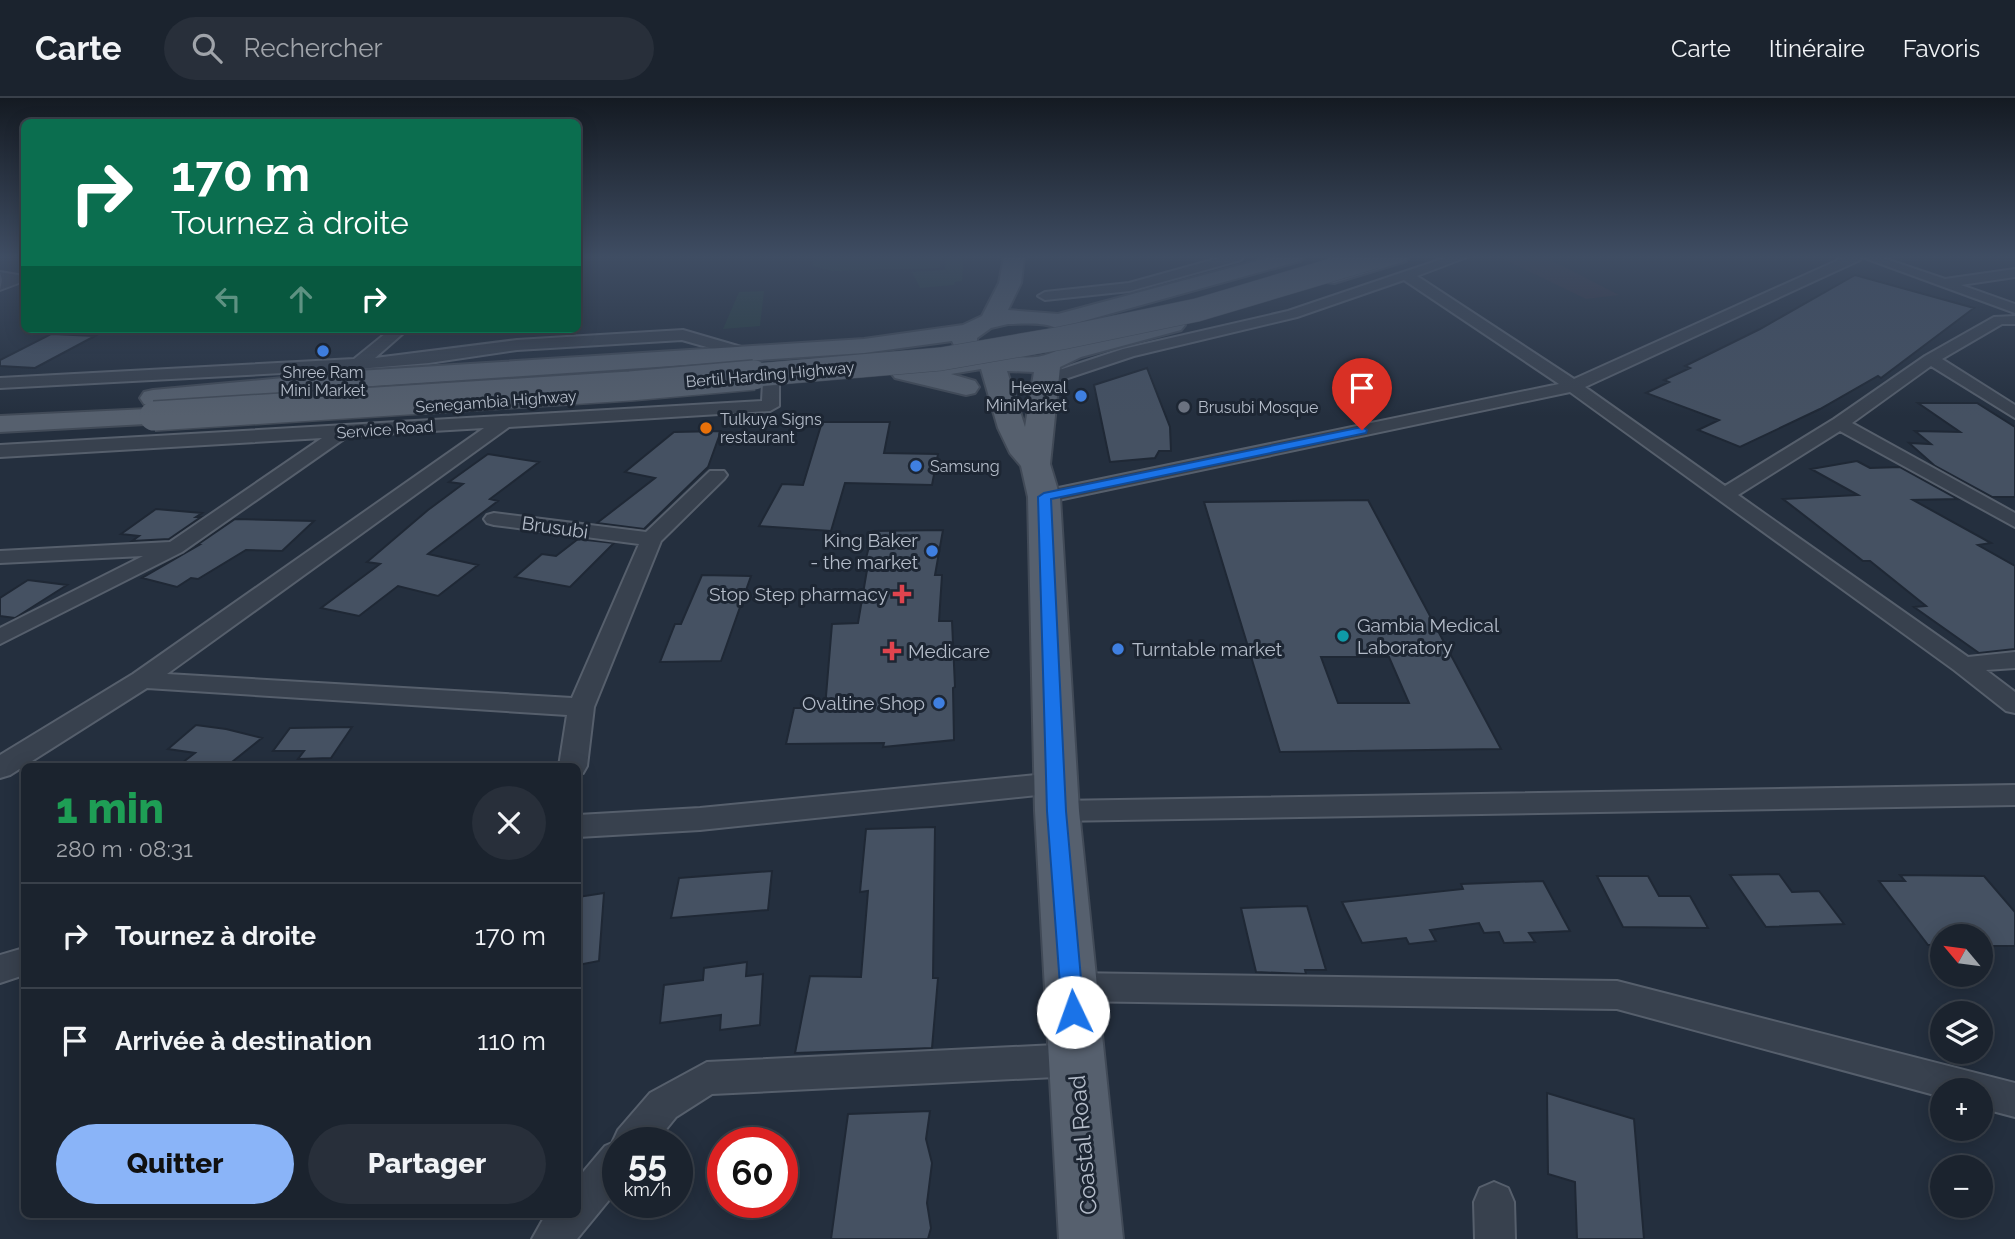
<!DOCTYPE html>
<html lang="fr">
<head>
<meta charset="utf-8">
<style>
  :root { --surface:#1b232e; --page:#282f3a; --text:#f1f3f6; --muted:#a0a4aa; --line:#39404a; --accent:#8ab4f8 }
  body { margin:0; font-family:Raleway,sans-serif; background:var(--page); color:var(--text); height:100vh; display:flex; flex-direction:column; font-size:26px; white-space:nowrap }
  * { box-sizing:border-box; margin:0 }
  p { font-size:23px; color:var(--muted) }
  .icon { flex:none; width:38px; height:38px; fill:none; stroke:currentColor; stroke-width:2; stroke-linecap:round; stroke-linejoin:round }
  .map { position:relative; flex:1; overflow:hidden }
  .side { position:absolute; left:21px; top:665px; width:560px; height:455px; display:flex; flex-direction:column; background:var(--surface); border-radius:10px; box-shadow:0 4px 18px #0003,0 0 0 2px var(--line) }
  .side>* { flex:none }
  .banner { position:absolute; left:21px; top:21px; width:560px; height:214px; border-radius:10px; box-shadow:0 4px 18px #0003,0 0 0 2px var(--line); background:#0b6e4f; color:#fff; overflow:hidden }
  .needle { width:46px; rotate:299deg }
  .buttons { position:absolute; left:1930px; top:826px; display:grid; gap:14px }
  .buttons a { display:grid; place-items:center; width:63px; height:63px; border-radius:50%; background:var(--surface); box-shadow:0 4px 18px #0003,0 0 0 2px var(--line); font-size:35px }
  .speed { position:absolute; left:602px; top:1029px; display:flex; gap:14px; font-size:35px; font-weight:700; text-align:center }
  .speed>* { display:grid; place-content:center; width:91px; height:91px; border-radius:50%; background:var(--surface); box-shadow:0 4px 18px #0003,0 0 0 2px var(--line); line-height:1 }
  .speed small { font-size:18px; font-weight:400 }
  .speed .limit { border:10px solid #d22; background:#fff; color:#111 }
  .pin { position:absolute; display:grid; place-items:center; width:60px; height:60px; color:#fff; margin:-72px -30px; border-radius:50% 50% 50% 0; rotate:-45deg; box-shadow:0 0 7px #0007 }
  .pin .icon { rotate:45deg }
  .me { position:absolute; width:77px; margin:-38px; rotate:357deg; stroke-linejoin:round; filter:drop-shadow(0 0 5px #0008) }
  .turn { display:flex; align-items:center; gap:24px; height:147px; padding:0 35px; font-size:32px }
  .turn .icon { width:91px; height:91px; stroke-width:2.5 }
  .turn b { display:block; font-size:49px; line-height:60px }
  .lanes { display:flex; align-items:center; height:66px; padding:0 35px; background:#0003; justify-content:center; gap:35px; direction:ltr }
  .lanes .off { opacity:.35 }
  .round { display:grid; place-items:center; flex:none; width:74px; height:74px; border-radius:37px; background:var(--page) }
  .summary { display:flex; align-items:center; justify-content:space-between; height:119px; padding:0 35px }
  h1 { font-size:42px; font-weight:800; line-height:52px; color:#1e9e55 }
  .cta { display:flex; gap:14px; margin-top:auto; padding:14px 35px }
  .cta a { flex:1; height:80px; border-radius:42px; background:var(--accent); color:#111; font-size:28px; font-weight:800; line-height:80px; text-align:center }
  .cta a+a { background:var(--page); color:var(--text) }
  ul { padding:0; list-style:none }
  li { display:flex; align-items:center; gap:21px; height:105px; padding:0 35px; border-top:2px solid var(--line) }
  li div { flex:1 }
  li b { display:block; font-size:26px }
  li em { font-style:normal }
  header { display:flex; align-items:center; gap:42px; box-sizing:border-box; height:98px; padding:0 35px; background:var(--surface); border-bottom:2px solid var(--line) }
  header strong { font-size:33px }
  nav { display:flex; gap:38px; margin-inline-start:auto; font-size:24px }
  .search { width:490px; height:63px; background:var(--page); display:flex; align-items:center; gap:18px; box-sizing:border-box; padding:0 24px; border-radius:38px; color:var(--muted); font-size:26px }
  .map>svg:first-child { display:block }
  .medical { fill:#32303f }
  .green { fill:#263c3f }
  .building { fill:#455162; stroke:#1f2835; stroke-width:2; fill-rule:evenodd }
  .lines { fill:none; stroke-linecap:round; stroke-linejoin:round }
  .minor-casing { stroke:#565f6c; stroke-width:4 }
  .primary-casing { stroke:#414a57; stroke-width:4 }
  .minor { fill:#38414e; fill-rule:evenodd }
  .primary { fill:#56606e; fill-rule:evenodd }
  .primary-bridge-far1-casing { stroke:#414a57; stroke-width:24; stroke-linecap:butt }
  .primary-bridge-casing { stroke:#414a57; stroke-width:32; stroke-linecap:butt }
  .primary-bridge-far1 { stroke:#56606e; stroke-width:23 }
  .primary-bridge { stroke:#56606e; stroke-width:29 }
  .route { fill:#1a73e8; stroke:#114b97; stroke-width:2 }
  .shop-dot { fill:#3f7fe0; stroke:#1d2633; stroke-width:2.5 }
  .worship-dot { fill:#6b7280; stroke:#1d2633; stroke-width:2.5 }
  .food-dot { fill:#e8710a; stroke:#1d2633; stroke-width:2.5 }
  .health-dot { fill:#e0444e; stroke:#1d2633; stroke-width:2.5 }
  .culture-dot { fill:#0f9aa8; stroke:#1d2633; stroke-width:2.5 }
  .labels { text-anchor:middle; stroke-width:6; stroke-linejoin:round; paint-order:stroke }
  .far-poi-label { font-size:16px; fill:#b4bcc9; stroke:#1d2633; text-anchor:start }
  .far-street-label { font-size:16px; fill:#b4bcc9; stroke:#1d2633 }
  .street-label { font-size:19px; fill:#b4bcc9; stroke:#1d2633 }
  .poi-label { font-size:19px; fill:#b4bcc9; stroke:#1d2633; text-anchor:end }
  .near-street-label { font-size:23px; fill:#b4bcc9; stroke:#1d2633 }
</style>
</head>
<body>
<header>
<strong>Carte</strong>
<div class="search"><svg class="icon" aria-label="search" viewBox="0 0 24 24"><circle cx="10" cy="10" r="6"/><path d="M15 15l6 6"/></svg>Rechercher</div>
<nav><a>Carte</a><a>Itinéraire</a><a>Favoris</a></nav>
</header>
<div class="map">
<svg width="2015" height="1141" viewBox="0 0 2015 1141">
  <rect width="100%" height="100%" fill="#242f3e"/>
  <path class="medical" d="M1545,159L1619,197L1586,201L1501,160Z"/>
  <path class="green" d="M816,159H941L940,170L832,173L812,168Z
    M946,159H964L962,183L955,184L954,187L920,190L912,174L945,172Z
    M764,193L760,228L723,231L739,194Z"/>
  <path class="building" d="M1855,177L1974,210L1881,280L1878,278L1820,311L1740,349L1698,332L1719,322L1646,295L1669,284L1664,282L1690,270L1685,268L1760,231Z
    M51,236L95,238L35,270L0,268V262Z
    M1147,270L1170,329L1171,353H1159L1155,360L1110,364L1094,287Z
    M1918,305H1977L2015,329V399H1992L1935,368L1909,345L1931,346L1915,333L1960,334Z
    M822,324H890L884,355L938,356L932,387L845,385L831,433L759,428L782,386L803,387Z
    M721,333L708,369L644,431L597,425L655,380L625,374L674,334Z
    M488,356L539,364L490,401L498,403L428,456L478,467L438,498L398,488L359,518L321,510L380,466L367,464L428,412L463,386L449,384Z
    M1857,363L1870,370L1900,369L1958,401L1913,402L1991,445L1978,447L2015,468V551L1979,555L1914,509L1926,508L1870,463H1863L1783,401L1858,397L1811,371Z
    M1368,402L1429,516L1501,651L1280,654L1204,404ZM1321,559H1389L1409,605H1338Z
    M156,411L202,415L196,419H201L169,441L132,443L139,438L121,436Z
    M235,421L314,423L282,453L246,452L198,481L191,480L177,489L142,480L199,447H197Z
    M943,432L935,477H942L939,523H952L955,589L953,590L954,642L883,649L884,645L786,646L794,610H825L832,526L858,525L867,472H863L873,433Z
    M578,441L614,445L570,489L515,479L542,456L556,458Z
    M702,477L751,478L721,563L660,564L675,526H681Z
    M28,482L67,487L15,520L0,518V500Z
    M196,627L226,631L262,640L227,668H178L195,655L168,651Z
    M352,629L331,660L298,661L304,653H273L290,630Z
    M935,729L933,880H938L932,950L795,955L810,878L861,879L868,793L860,794L866,731Z
    M772,773L768,812L671,820L679,780Z
    M1779,776L1792,794L1819,793L1844,826L1766,829L1730,777Z
    M1900,777L1984,778L2015,814V848H1981V838H1942V847H1928L1879,783H1905Z
    M1597,778H1648L1659,798H1690L1708,830L1623,829Z
    M1543,783L1570,833L1529,835L1535,844L1504,845L1499,834L1484,835L1479,825L1430,832L1436,843L1409,846L1406,840L1362,845L1342,804L1463,791L1461,786Z
    M604,795L599,863L578,867V799Z
    M1307,808L1326,872H1305L1306,876L1256,874L1241,810Z
    M747,864L746,878L763,876L760,927L720,932L721,917L660,925L664,887L703,882L704,870Z
    M1547,995L1634,1021L1644,1141H1577L1575,1084L1548,1076Z
    M930,1013L926,1041L932,1065L927,1105L931,1130L928,1141H831L848,1016Z"/>
  <g class="lines">
    <g class="minor-casing">
      <path id="minor" d="M1223,159H1243L1241,162L1130,193L1045,202L1038,198L1045,194L1129,185Z
        M1448,159H1467L1417,178L1574,281L1845,159H1861L1860,162L1585,289L1725,388L1834,321L1925,258L1994,219L2015,218V226H2002L1942,261L2015,307V320L1931,268L1852,325L2015,415V429L1840,333L1738,397L1968,559L2015,554V570L1986,572L2015,594V615L2006,613L1954,572L1570,294L1044,405L1037,403L1034,399L1037,395L1044,393L1559,286L1404,182L1297,219L1134,258L1044,288L1036,283L1038,279L1123,251L1288,213Z
        M1862,159H1880L1945,181L2015,171V179L1961,187L2015,206V215Z
        M0,174L24,178V183L0,192L2,182Z
        M391,231H408L375,260L517,242L683,232L755,253L757,256L749,261L682,242L517,252L429,265L358,271L0,290V280L354,261Z
        M771,279L779,284V308L770,313L509,329L167,576L572,600L639,446L494,427L487,425L484,421L487,417L494,415L646,434L710,373H724L727,377L724,381L661,443L594,609L587,668L583,675L578,676V668H559L567,617L147,590L10,677L0,680V657L133,576L484,330L348,338L182,454L0,546V530L143,458L0,465V453L170,444L322,340L0,359V347L762,303L763,284Z
        M1056,675L1066,678L1070,685L1066,692L1056,695L700,732L578,739V717L700,710Z
        M2015,687V707L1057,723L1047,720L1043,713L1047,706L1057,703Z
        M24,850V877L0,885V857Z
        M1072,875L1617,883L2015,985V1019L1981,1010V992H1942V999L1617,911L1072,903L1060,899L1055,889L1060,879Z
        M1075,946L1087,951L1093,962L1087,973L1075,978L712,996L676,1019L655,1045H618V1091L577,1141H532L546,1116H578V1080L605,1048L612,1045L618,1032L650,995L707,964Z
        M1494,1084L1508,1090L1514,1104L1515,1141H1475L1474,1104L1480,1090Z"/>
    </g>
    <g class="primary-casing">
      <path id="primary" d="M1004,159H1024L1021,185L1008,212L1058,216L1271,159H1303L1300,163L1080,224L1093,241L1173,220L1181,222L1185,227L1181,232L1081,259L1060,269L1050,366L1060,399L1079,713L1123,1141H1059L1035,713L1028,399L1021,368L1010,355L998,330L981,271L951,276L975,283L979,289L975,295L966,297L895,280L891,275L895,270L904,267L931,272L933,265L964,259L957,254L952,243L864,255L358,289L153,308L144,306L140,300L144,294L153,292L358,273L864,241L963,227L982,218L999,185ZM1008,226C1027,226 1061,221 1069,244C1044,267 1005,262 977,245V240L991,230ZM1007,273L1034,274L1025,329Z
        M1379,159H1409L1406,163L1334,185L1326,184L1323,179L1326,174Z
        M190,309L200,311L204,317L200,323L0,334V318Z"/>
    </g>
    <use href="#minor" class="minor"/>
    <use href="#primary" class="primary"/>
    <g class="primary-bridge-far1-casing">
      <path id="primary-bridge-far1" d="M733,279L941,261L1062,240L1197,212L1375,159"/>
    </g>
    <g class="primary-bridge-casing">
      <path id="primary-bridge" d="M154,318L630,288L754,277"/>
    </g>
    <use href="#primary-bridge-far1" class="primary-bridge-far1"/>
    <use href="#primary-bridge" class="primary-bridge"/>
  </g>
  <linearGradient id="sky" x2="0" y2="1"><stop stop-color="#141a22"/><stop offset="0.5" stop-color="#3f4d63"/><stop offset="1" stop-color="#3f4d63" stop-opacity="0"/></linearGradient>
  <rect width="2015" height="318" fill="url(#sky)"/>
  <path class="route" d="M1362,329L1367,332L1366,335L1051,401L1066,713L1084,914L1081,920L1073,923L1066,920L1062,914L1047,713L1038,399L1044,395Z"/>
  <g class="shop-dot">
    <circle cx="323" cy="253" r="7"/>
    <circle cx="1081" cy="298" r="7"/>
    <circle cx="916" cy="368" r="7"/>
    <circle cx="932" cy="453" r="7"/>
    <circle cx="1118" cy="551" r="7"/>
    <circle cx="939" cy="605" r="7"/>
  </g>
  <circle class="worship-dot" cx="1184" cy="309" r="7"/>
  <circle class="food-dot" cx="706" cy="330" r="7"/>
  <g class="health-dot">
    <path d="M898.5 485.5h7v7h7v7h-7v7h-7v-7h-7v-7h7z"/>
    <path d="M888.5 542.5h7v7h7v7h-7v7h-7v-7h-7v-7h7z"/>
  </g>
  <circle class="culture-dot" cx="1343" cy="538" r="7"/>
  <g class="labels">
    <g class="far-poi-label">
      <text x="323" y="280" text-anchor="middle">Shree Ram<tspan x="323" dy="18">Mini Market</tspan></text>
      <text x="1067" y="295" text-anchor="end">Heewal<tspan x="1067" dy="18">MiniMarket</tspan></text>
      <text x="1198" y="315">Brusubi Mosque</text>
      <text x="720" y="327">Tulkuya Signs<tspan x="720" dy="18">restaurant</tspan></text>
      <text x="930" y="374">Samsung</text>
    </g>
    <g class="far-street-label">
      <text transform="translate(770 276) rotate(-5)" y="6">Bertil Harding Highway</text>
      <text transform="translate(496 303) rotate(-4)" y="6">Senegambia Highway</text>
      <text transform="translate(385 331) rotate(-4)" y="6">Service Road</text>
    </g>
    <g class="street-label">
      <text transform="translate(555 429) rotate(8)" y="7">Brusubi</text>
    </g>
    <g class="poi-label">
      <text x="918" y="449">King Baker<tspan x="918" dy="22">- the market</tspan></text>
      <text x="888" y="503">Stop Step pharmacy</text>
      <text x="1357" y="534" text-anchor="start">Gambia Medical<tspan x="1357" dy="22">Laboratory</tspan></text>
      <text x="1132" y="558" text-anchor="start">Turntable market</text>
      <text x="908" y="560" text-anchor="start">Medicare</text>
      <text x="925" y="612">Ovaltine Shop</text>
    </g>
    <g class="near-street-label">
      <text transform="translate(1083 1047) rotate(-95)" y="8">Coastal Road</text>
    </g>
  </g>
</svg>
<div class="buttons">
<a><svg class="needle" viewBox="-14 -14 28 28"><path d="M0-13l5 13h-10z" fill="#e53935"/><path d="M0 13l5-13h-10z" fill="#a0a4aa"/></svg></a>
<a><svg class="icon" aria-label="layers" viewBox="0 0 24 24"><path d="M12 4l9 5-9 5-9-5zM3 14l9 5 9-5"/></svg></a>
<a>+</a>
<a>−</a>
</div>
<div class="speed"><div>55<small>km/h</small></div><div class="limit">60</div></div>
<div class="pin" style="left:1362px;top:332px;background:#d93025"><svg class="icon" aria-label="arrive" viewBox="0 0 24 24"><path d="M6 21V4h12l-3 4 3 4H6"/></svg></div>
<svg class="me" style="left:1073px;top:914px" viewBox="-20 -20 40 40"><circle r="19" fill="#fff"/><path d="M0-13L10 11 0 6-10 11z" fill="#1a73e8"/></svg>
<div class="banner">
<div class="turn"><svg class="icon" aria-label="right" viewBox="0 0 24 24"><path d="M7 20v-9h11M14 6l5 5-5 5"/></svg><div><b>170 m</b>Tournez à droite</div></div>
<div class="lanes"><svg class="icon off" aria-label="left" viewBox="0 0 24 24"><path d="M17 20v-9H6M10 6l-5 5 5 5"/></svg><svg class="icon off" aria-label="ahead" viewBox="0 0 24 24"><path d="M12 20V5M6 11l6-6 6 6"/></svg><svg class="icon" aria-label="right" viewBox="0 0 24 24"><path d="M7 20v-9h11M14 6l5 5-5 5"/></svg></div>
</div>
<section class="side">
<div class="summary"><div><h1>1 min</h1><p>280 m · 08:31</p></div><a class="round"><svg class="icon" aria-label="close" viewBox="0 0 24 24"><path d="M6 6l12 12M18 6L6 18"/></svg></a></div>
<ul>
<li><svg class="icon" aria-label="right" viewBox="0 0 24 24"><path d="M7 20v-9h11M14 6l5 5-5 5"/></svg><div><b>Tournez à droite</b></div><em>170 m</em></li>
<li><svg class="icon" aria-label="arrive" viewBox="0 0 24 24"><path d="M6 21V4h12l-3 4 3 4H6"/></svg><div><b>Arrivée à destination</b></div><em>110 m</em></li>
</ul>
<div class="cta"><a>Quitter</a><a>Partager</a></div>
</section>
</div>
</body>
</html>
